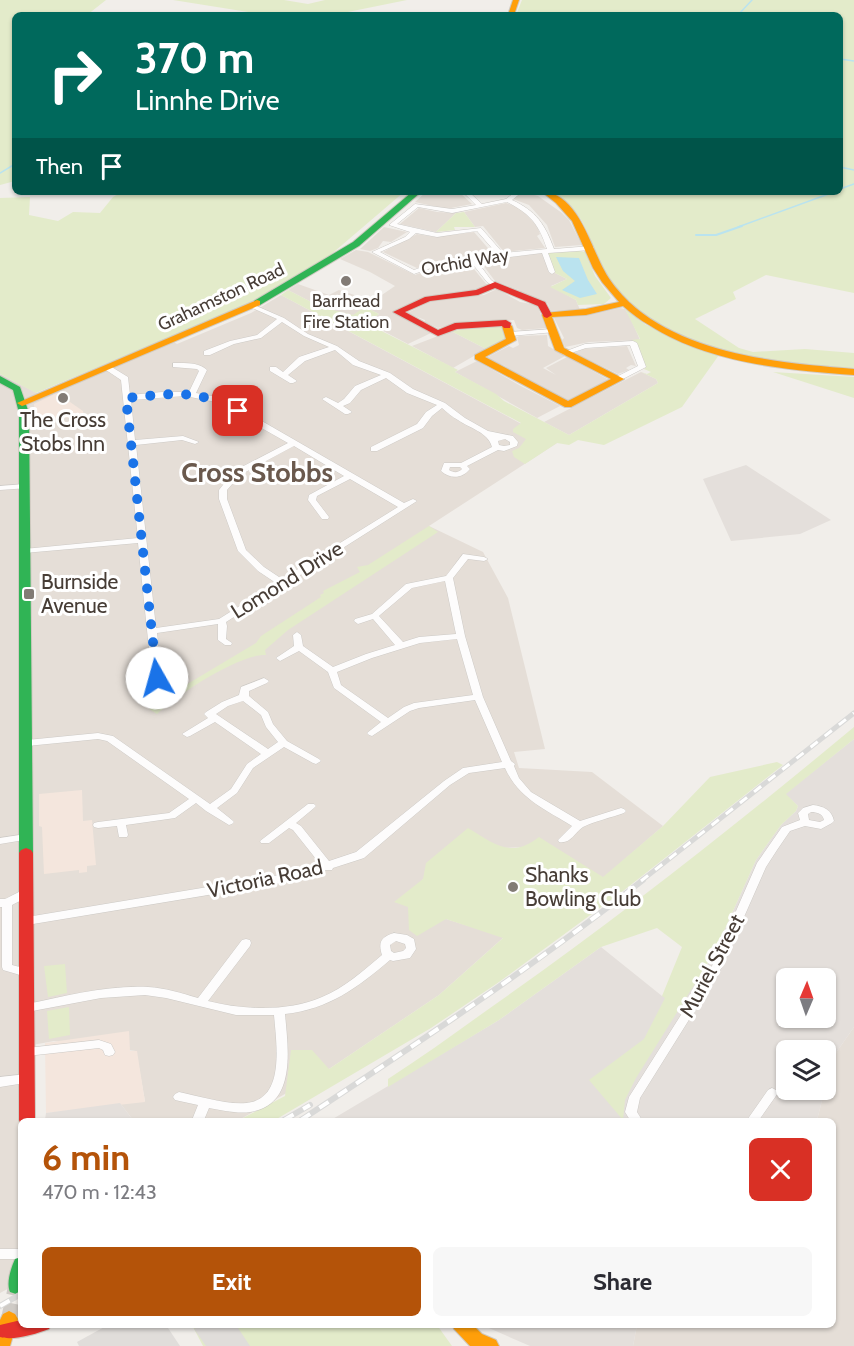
<!DOCTYPE html>
<html lang="en">
<head>
<meta charset="utf-8">
<style>
  :root { --surface:#fff; --page:#f7f7f7; --text:#2b2b33; --muted:#7c7c81; --accent:#b45309 }
  body { margin:0; font-family:Cabin,sans-serif; background:var(--page); color:var(--text); height:100vh; display:flex; flex-direction:column; font-size:22px; white-space:nowrap }
  * { box-sizing:border-box; margin:0 }
  p { font-size:20px; color:var(--muted) }
  .icon { flex:none; width:33px; height:33px; fill:none; stroke:currentColor; stroke-width:2; stroke-linecap:round; stroke-linejoin:round }
  .map { position:relative; flex:1; overflow:hidden }
  .sheet { position:absolute; left:18px; top:1118px; width:818px; height:210px; display:flex; flex-direction:column; background:var(--surface); border-radius:9px; box-shadow:0 2px 4px #0004 }
  .sheet>* { flex:none }
  .hud { position:absolute; left:12px; top:12px; width:831px; height:183px; border-radius:9px; box-shadow:0 2px 4px #0004; background:#00695c; color:#fff; overflow:hidden }
  .needle { width:39px; rotate:2deg }
  .controls { position:absolute; left:776px; top:968px; display:grid; gap:12px }
  .controls a { display:grid; place-items:center; width:60px; height:60px; border-radius:9px; background:var(--surface); box-shadow:0 2px 4px #0004; font-size:30px }
  .pin { position:absolute; display:grid; place-items:center; width:51px; height:51px; color:#fff; margin:-26px; border-radius:12px; box-shadow:0 3px 9px #0006 }
  .me { position:absolute; width:66px; margin:-33px; rotate:353deg; stroke-linejoin:round; filter:drop-shadow(0 0 4px #0008) }
  .turn { display:flex; align-items:center; gap:21px; height:126px; padding:0 24px; font-size:27px }
  .turn .icon { width:78px; height:78px; stroke-width:2.5 }
  .turn b { display:block; font-size:42px; line-height:51px }
  .then { display:flex; align-items:center; height:57px; padding:0 24px; background:#0003; gap:12px; font-size:22px }
  .round { display:grid; place-items:center; flex:none; width:63px; height:63px; border-radius:9px; background:var(--page) }
  .overview { display:flex; align-items:center; justify-content:space-between; height:102px; padding:0 24px }
  h1 { font-size:36px; font-weight:800; line-height:45px; color:var(--accent) }
  .action { display:flex; gap:12px; margin-top:auto; padding:12px 24px }
  .action a { flex:1; height:69px; border-radius:9px; background:var(--accent); color:#fff; font-size:24px; font-weight:800; line-height:69px; text-align:center }
  .action a+a { background:var(--page); color:var(--text) }
  .map>svg:first-child { display:block }
  .residential { fill:#e5ded7 }
  .commercial { fill:#f4e6dd }
  .industrial { fill:#e4dfdb; fill-rule:evenodd }
  .green { fill:#e3ebca }
  .parking { fill:#e0ddda }
  .water { fill:#bae3ef }
  .lines { fill:none; stroke-linecap:round; stroke-linejoin:round }
  .stream-far1 { stroke:#bae3ef; stroke-width:1.5 }
  .stream { stroke:#bae3ef; stroke-width:2 }
  .secondary-tunnel { stroke:#cfcbc6; stroke-width:16; stroke-dasharray:16 8; stroke-linecap:butt }
  .street-casing { stroke:#cdcac6; stroke-width:1 }
  .fast-casing { stroke:#d0cac1; stroke-width:2 }
  .slow-casing { stroke:#d0cac1; stroke-width:2 }
  .jam-casing { stroke:#d0cac1; stroke-width:2 }
  .street { fill:#fdfcfc; fill-rule:evenodd }
  .fast { fill:#30b455; fill-rule:evenodd }
  .slow { fill:#ff9f0a; fill-rule:evenodd }
  .jam { fill:#e5322d; fill-rule:evenodd }
  .rail-far1-casing { stroke:#d9d9d8; stroke-width:5 }
  .rail-casing { stroke:#d9d9d8; stroke-width:6 }
  .rail-far1 { stroke:#fff; stroke-width:3; stroke-dasharray:9; stroke-linecap:butt }
  .rail { stroke:#fff; stroke-width:4; stroke-dasharray:11; stroke-linecap:butt }
  .route { stroke:#1a73e8; stroke-width:10; stroke-dasharray:0 18 }
  .poi-dot { fill:#827b75; stroke:#fff; stroke-width:2 }
  .labels { text-anchor:middle; stroke-width:6; stroke-linejoin:round; paint-order:stroke }
  .far-street-label { font-size:18px; fill:#473d36; stroke:#fff }
  .far-poi-label { font-size:18px; fill:#473d36; stroke:#fff }
  .poi-label { font-size:21px; fill:#473d36; stroke:#fff; text-anchor:start }
  .street-label { font-size:21px; fill:#473d36; stroke:#fff }
  .district-label { font-size:27px; font-weight:bold; fill:#6a594d; stroke:#fff }
</style>
</head>
<body>
<div class="map">
<svg width="854" height="1346" viewBox="0 0 854 1346">
  <rect width="100%" height="100%" fill="#f1eeea"/>
  <path class="residential" d="M426,192H459L472,204L446,209L415,202Z
    M523,192L538,196L562,213L569,220L582,245L555,247L547,225L529,205L513,199Z
    M506,203L517,207L527,215L537,226L540,234L537,236L545,248L504,252L483,226L475,227L464,212Z
    M419,208L437,212L456,213L436,232L400,224Z
    M384,227L407,232L391,242L383,241L378,248L370,251L360,249Z
    M474,232L493,254L430,263L417,268L383,252L417,234L435,237Z
    M356,250L368,252L415,275L431,269L469,263L487,285L480,289L425,297L392,312L431,333L408,344L366,322L379,314L365,307L353,316L321,307L288,290L298,284L329,295L339,290L373,301L395,286L370,272L340,259Z
    M542,253L551,273H555L567,279L551,286L576,300L580,310L551,311L548,304L543,300L524,295L519,290L495,281L480,261Z
    M497,289L520,302L537,305L546,328L522,330L517,328L514,320L454,324L438,328L425,322V320L407,313L430,302L484,295Z
    M281,295L557,443L429,526L483,552L508,598L545,749L514,752L519,768L592,772L663,826L603,878L539,838L527,847L500,848L423,879L408,907L441,920L446,919L504,937L439,995L329,1069L239,1120H133L120,1103L145,1101L136,1051L54,1041L27,1046V1120H21V1264L17,1284L0,1293V374L37,393L167,338L177,344L251,313Z
    M620,308L625,309L631,319L640,340L589,342L565,347L562,340L564,338L554,318L586,316Z
    M451,331L486,349L453,368L412,346Z
    M547,335L548,346L565,356L543,368L556,375L546,368L567,357L609,380L566,401L540,385L523,379L505,366L486,358L509,346L513,348L519,345L517,337L519,336Z
    M627,346L636,366L631,365L626,368L629,370L618,374L575,353L582,349Z
    M477,361L519,385L560,406L537,418L455,372Z
    M641,372L656,379L658,383L569,435L544,422Z
    M854,1027V1346H633L637,1325L832,1324V1120H817L833,1057Z"/>
  <path class="commercial" d="M57,393L83,411L84,416L35,421L34,404Z
    M82,790L83,821L92,820L96,865L87,866V872L79,873V870L44,874L42,827L39,826V794Z
    M129,1031L130,1051H137L145,1102L46,1113L45,1043Z"/>
  <path class="industrial" d="M746,465L831,520L800,534L731,541L703,479Z
    M854,739V1027L833,1057L825,1088V1050H786V1089H825L817,1120H331L499,1020L601,947L662,996L700,977L714,953L756,860L781,825L796,811L798,806L785,794ZM786,978H825V1017H786Z
    M120,1103L133,1120H45L46,1113Z
    M482,1325H637L633,1346H530Z"/>
  <path class="green" d="M0,0H106L87,15H15V67L12,69L15,70V181L0,185Z
    M173,0H284L308,4L325,0H407L333,15H267Z
    M522,0H854V293L766,275L733,292L736,299L695,319L739,348L753,352L805,349L854,353V368C775,367 650,348 606,273C588,243 587,209 551,192H840V15H516Z
    M122,192H404L328,257L247,305L36,393L0,374V198L30,197L29,215L58,221L73,212L100,213L113,197Z
    M464,212L475,227H454L455,230L436,232L456,213Z
    M579,251L585,252L595,276L611,298L604,304L578,305L576,300L550,287L567,279L555,273L548,253Z
    M288,290L321,307L353,315L365,307L379,314L366,323L458,370L455,372L496,394L504,401L569,435L658,383L656,379L641,372L647,374L651,372L644,369L646,367L636,342L631,340L640,339L625,309L646,325L719,355L682,407L604,445L578,440L569,445L557,443L525,464L514,457L512,451L519,448L526,439L513,432V429L521,423L281,295Z
    M501,326L506,340L486,349L451,331Z
    M773,372L854,377V398Z
    M429,526L438,532L288,630L265,650L266,655C241,653 176,695 157,714L149,709L167,699L169,695L256,643L261,636L321,597L320,595L324,593L323,591L360,572L357,567L368,565Z
    M854,727V739L786,794L798,806L796,811L781,825L756,860L714,953L636,1078L625,1100L623,1120L589,1080L644,1039L665,998L662,996L682,947L657,928L601,947L499,1020L388,1087V1079C427,1054 463,1027 500,1001C622,915 740,822 854,727Z
    M777,762L783,765L623,891L499,982L431,1028L275,1120H239L285,1096L291,1050H312L329,1069L439,995L503,938L446,919L417,936L409,930L408,907L394,902L423,879L426,863L468,828C494,844 511,859 539,837L603,877L663,826L710,777Z
    M65,964L67,993L48,997L44,966Z
    M69,1007L70,1035L49,1039L47,1011Z
    M192,1325H437L452,1346H203Z"/>
  <path class="parking" d="M202,1324L236,1325L250,1346H206L194,1329Z
    M166,1325L180,1346H79L77,1342L108,1325Z"/>
  <path class="water" d="M556,257L579,258L588,280L597,294L580,298L562,290L575,281L563,271Z"/>
  <g class="lines">
    <path class="stream-far1" d="M738,15L752,0
      M840,59L854,61
      M840,167L854,170
      M0,173L15,164
      M840,189L854,184
      M738,227L834,192"/>
    <path class="stream" d="M696,235H716L742,226"/>
    <path class="secondary-tunnel" d="M9,1319L16,1287"/>
    <g class="street-casing">
      <path id="street" d="M463,192H469L482,204L506,199L515,192H522L512,200C536,211 545,224 554,249L591,246L594,248L591,250L548,253L555,272L552,274L549,272L542,253L477,261L491,280L498,285L495,287L487,282L471,262L431,268L414,274L372,252L405,237L410,232L389,225L415,204L452,209L476,205ZM507,202C531,214 539,225 547,249L503,253L481,228L437,233L397,224L418,207L452,213ZM477,231L497,254L430,264L414,270L380,252L409,239L416,233L437,237Z
        M252,304L284,318L308,334L337,346L359,361L390,373L413,389L445,403L465,418L488,431L513,436L518,442L517,446L504,451L498,450L467,466L470,469C462,479 450,479 441,471L444,463H461L492,447C488,432 469,428 458,420C452,417 447,412 442,408L432,416L423,428L377,451H371V447L417,424L426,412L437,405L407,393L386,378L361,390L350,403L343,406L352,412L348,414H345L322,399L326,397L338,403L344,399L355,386L381,375L353,365L335,350L305,361L288,375L297,381L293,383H290L270,371V367H276L283,372L299,357L329,347L304,336L282,322L261,338L234,344L210,355H204V351L230,341L257,335L277,319L250,307V305ZM505,439L510,442V445L504,446L499,445L498,441ZM450,467H460L462,469C458,473 454,473 449,470Z
        M553,329L555,330V332L510,336L507,334L510,332Z
        M633,341L637,343L646,367L619,381H616V377L638,366L630,345L586,348L565,355L561,353L585,344Z
        M173,363C184,363 199,362 207,370L196,393L222,398L404,503L413,499L417,501L226,622L227,626L226,639L232,643L231,645H225L218,640V624L157,633L162,678L157,681L152,678L138,543L24,553L20,551L24,549L138,538L121,380L103,368L104,366H110L128,377L130,395L162,392H189L199,371L197,369L173,367ZM185,396L216,402L288,443L234,471L219,490V499L238,551L258,571L276,583L219,619L156,628L136,445L182,440L195,444L199,442L183,436L135,440L131,400ZM294,446L344,476L309,495L308,500L322,519H328L329,517L316,500L317,496L350,479L398,507L282,579L264,567L246,550L227,499V490L240,475Z
        M25,484L29,486L28,488L0,490V486Z
        M463,554L484,557L488,559L484,561L468,559L453,578L465,636L483,697L511,761L515,764L514,766L519,778L531,792L580,821L621,808L624,809L626,811L624,813C613,817 592,822 583,827C574,833 571,844 559,842L558,840L572,826C545,809 519,799 505,768L469,773L450,785L364,858L333,868L332,870H326L293,881L27,925L23,924L22,921L23,918L27,917L292,873L320,864L293,830L289,828L269,843H261L260,841L308,804H314L316,806L314,808L296,823L301,826L329,861L356,852L444,781L463,768L502,762L475,700L419,708L410,711L372,736L369,735L367,733L381,722L334,688L328,672L299,651L280,661L276,658L294,646L293,635L297,632L301,635L303,646L333,667L366,654L395,645L373,619L358,624L354,621L355,619L372,614L406,584L446,576ZM445,581L456,634L419,637L403,642L379,616L380,615L412,588ZM457,639L473,695L414,703L404,707L388,718L341,685L337,672L372,658L420,643Z
        M264,678L269,681L267,683L249,691V696L268,712L273,724L287,741L319,759L321,761L316,764L313,763L284,747L253,768L237,793L217,808L232,820L234,822L232,824L229,825L206,811L196,803L175,818L126,825L128,835L127,837H119L117,826L98,828L94,827L93,825L94,823L98,822L169,813L189,799L107,741L98,739L27,746L22,743L27,740L98,733L113,736L210,804L231,789L247,764L261,754L215,722L190,736L187,737L182,734L208,718L204,714L206,712L222,702L239,695L241,687ZM243,701L261,715L266,727L278,742L268,749L216,714L228,706Z
        M813,805C823,806 832,810 834,821L832,823L821,829L805,826L790,831L777,850L766,867L722,967L640,1098L637,1112L642,1120H630L625,1112L629,1097L712,966L757,863L782,827L800,820L798,813L803,808ZM811,812C817,812 823,814 824,820L820,822L809,820L808,814Z
        M26,834L30,835L31,837L30,839L0,844V838Z
        M27,888L31,889L32,892L31,895L12,905V965L31,970L32,973L31,976L27,977L3,970L2,967V907H0V899H5Z
        M394,933L407,935L414,939L416,949L410,958L393,961L390,960C357,988 329,1009 285,1014C288,1049 297,1105 250,1112C237,1114 222,1110 209,1108L204,1120H192L198,1105L175,1100L173,1097L175,1094L179,1092C199,1096 233,1107 252,1102C285,1094 276,1040 274,1015H236L166,998L145,995L101,998L27,1012L23,1011L21,1008L23,1005L27,1004C66,996 107,985 148,987C165,988 181,993 198,998L242,940L246,939L250,940L251,943L250,946L208,1001C243,1010 288,1012 322,997C344,988 363,971 382,955C378,942 381,937 394,933ZM396,941L405,944L406,948L403,951L394,953L391,951L390,945Z
        M99,1040L111,1044L115,1052L113,1055L109,1056L105,1055L103,1050L99,1048L27,1056L23,1055L21,1052L23,1049L27,1048Z
        M27,1074L31,1076L33,1079L31,1082L0,1087V1077Z
        M772,1088L776,1090L778,1093L759,1120H747L768,1090Z
        M0,1249H21V1259H0Z"/>
    </g>
    <g class="fast-casing">
      <path id="fast" d="M412,192H421L359,246L260,305H254V301L353,242Z
        M0,376L20,387L29,413L33,853L31,856H21L19,853V413L13,390L0,383Z
        M21,1257V1293L16,1294L10,1292C6,1283 11,1268 15,1259Z"/>
    </g>
    <g class="slow-casing">
      <path id="slow" d="M513,0H519L514,15H508Z
        M542,192C577,192 590,245 604,270C610,282 620,293 629,302C686,355 781,363 854,369V375C786,370 708,363 649,325C640,320 631,313 623,306L586,315L552,317L564,348L624,379L571,407H565L475,359V355L506,339L502,326L507,323L512,326L516,340L485,357L568,401L611,379L555,350L542,315L544,313L586,309L619,302L602,282L593,268L572,221L556,203Z
        M257,300L260,301V305L25,405L22,406L17,403Z
        M9,1311L15,1314L18,1319L10,1346H0V1320L3,1314Z
        M452,1324H472L482,1334L496,1340L499,1346H470L454,1329Z"/>
    </g>
    <g class="jam-casing">
      <path id="jam" d="M495,282L545,302L552,315L547,318L544,317L538,306L495,288L478,295L430,301L405,312L438,330L455,323L506,320L511,323L510,328H504L502,326L457,329L438,336L393,312L425,297L476,290Z
        M26,848L31,850L33,853L35,1120H21V1124L19,1120V853L21,850Z
        M21,1320V1324H51L49,1329C36,1334 13,1341 0,1337V1325Z"/>
    </g>
    <use href="#street" class="street"/>
    <use href="#fast" class="fast"/>
    <use href="#slow" class="slow"/>
    <use href="#jam" class="jam"/>
    <g class="rail-far1-casing">
      <path id="rail-far1" d="M641,881L854,713"/>
    </g>
    <g class="rail-casing">
      <path id="rail" d="M284,1120L310,1105
        M301,1120C418,1043 534,966 643,880
        M0,1306L21,1294"/>
    </g>
    <use href="#rail-far1" class="rail-far1"/>
    <use href="#rail" class="rail"/>
  </g>
  <g class="lines">
    <path class="route" d="M157,678L126,398C170,394 198,388 238,411"/>
  </g>
  <g class="poi-dot">
    <circle cx="346" cy="281" r="6"/>
    <circle cx="63" cy="398" r="6"/>
    <rect x="23" y="588" width="12" height="12" rx="3"/>
    <circle cx="513" cy="887" r="6"/>
  </g>
  <g class="labels">
    <g class="far-street-label">
      <text transform="translate(465 262) rotate(-10)" y="6">Orchid Way</text>
      <text transform="translate(221 297) rotate(-25)" y="6">Grahamston Road</text>
    </g>
    <g class="far-poi-label">
      <text x="346" y="307">Barrhead<tspan x="346" dy="21">Fire Station</tspan></text>
    </g>
    <g class="poi-label">
      <text x="63" y="427" text-anchor="middle">The Cross<tspan x="63" dy="24">Stobs Inn</tspan></text>
      <text x="41" y="589">Burnside<tspan x="41" dy="24">Avenue</tspan></text>
      <text x="525" y="882">Shanks<tspan x="525" dy="24">Bowling Club</tspan></text>
    </g>
    <g class="street-label">
      <text transform="translate(287 580) rotate(-32)" y="7">Lomond Drive</text>
      <text transform="translate(265 879) rotate(-12)" y="7">Victoria Road</text>
      <text transform="translate(712 966) rotate(-62)" y="7">Muriel Street</text>
    </g>
    <g class="district-label">
      <text x="257" y="482">Cross Stobbs</text>
    </g>
  </g>
</svg>
<div class="controls">
<a><svg class="needle" viewBox="-14 -14 28 28"><path d="M0-13l5 13h-10z" fill="#e53935"/><path d="M0 13l5-13h-10z" fill="#7c7c81"/></svg></a>
<a><svg class="icon" aria-label="layers" viewBox="0 0 24 24"><path d="M12 4l9 5-9 5-9-5zM3 14l9 5 9-5"/></svg></a>
</div>
<div class="pin" style="left:238px;top:411px;background:#d93025"><svg class="icon" aria-label="arrive" viewBox="0 0 24 24"><path d="M6 21V4h12l-3 4 3 4H6"/></svg></div>
<svg class="me" style="left:157px;top:678px" viewBox="-20 -20 40 40"><circle r="19" fill="#fff"/><path d="M0-13L10 11 0 6-10 11z" fill="#1a73e8"/></svg>
<div class="hud">
<div class="turn"><svg class="icon" aria-label="right" viewBox="0 0 24 24"><path d="M7 20v-9h11M14 6l5 5-5 5"/></svg><div><b>370 m</b>Linnhe Drive</div></div>
<div class="then">Then<svg class="icon" aria-label="arrive" viewBox="0 0 24 24"><path d="M6 21V4h12l-3 4 3 4H6"/></svg></div>
</div>
<section class="sheet">
<div class="overview"><div><h1>6 min</h1><p>470 m · 12:43</p></div><a class="round" style="background:#d93025;color:#fff"><svg class="icon" aria-label="close" viewBox="0 0 24 24"><path d="M6 6l12 12M18 6L6 18"/></svg></a></div>
<div class="action"><a>Exit</a><a>Share</a></div>
</section>
</div>
</body>
</html>
